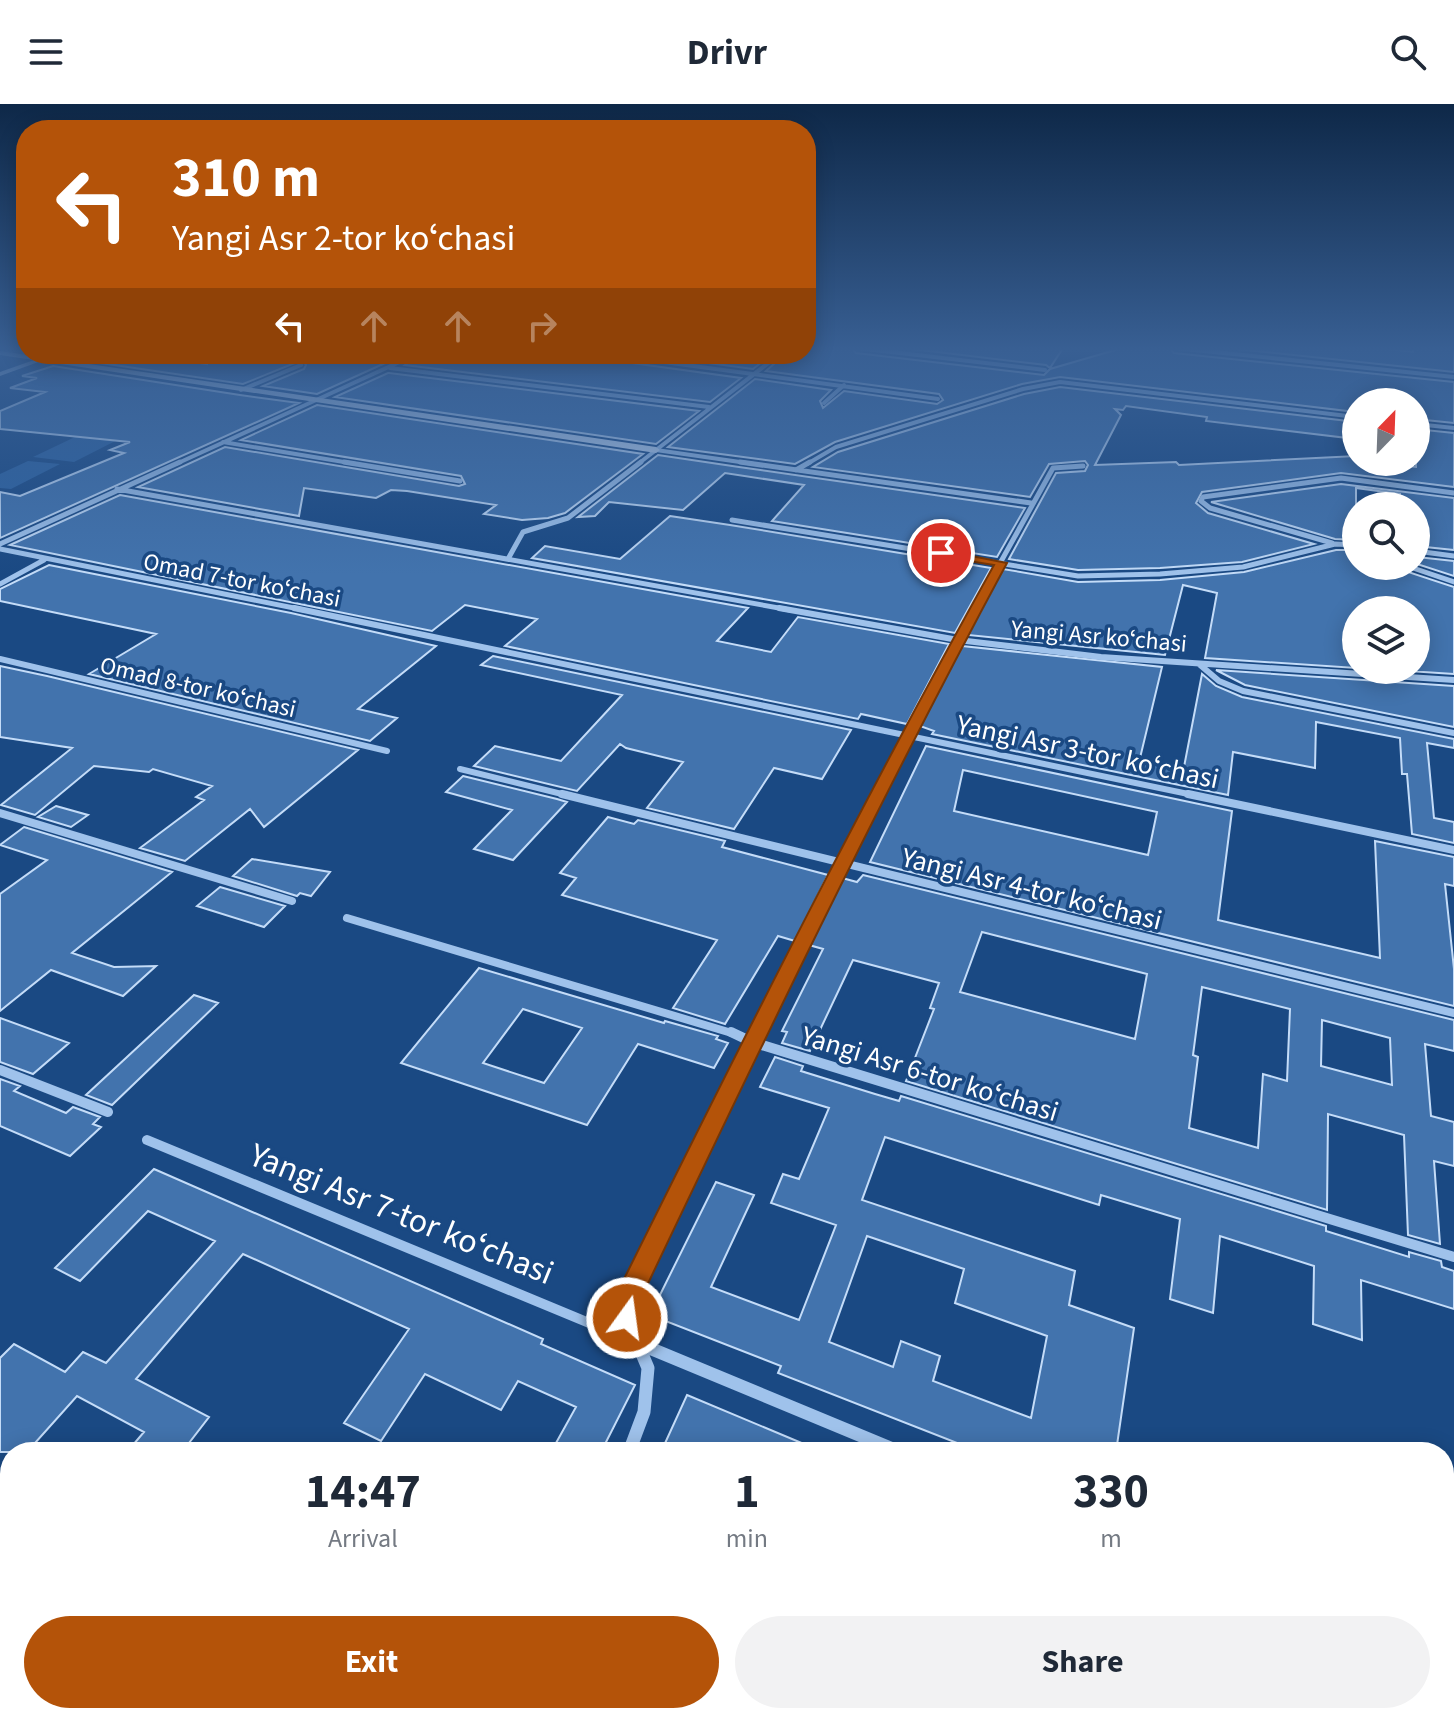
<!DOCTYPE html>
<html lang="en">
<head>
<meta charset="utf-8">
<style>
  :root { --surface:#fff; --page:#f2f2f3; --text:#1f2937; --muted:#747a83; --accent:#b45309 }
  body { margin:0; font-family:"Source Sans 3",sans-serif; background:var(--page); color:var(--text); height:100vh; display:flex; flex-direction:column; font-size:30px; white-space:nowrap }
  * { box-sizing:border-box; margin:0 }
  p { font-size:26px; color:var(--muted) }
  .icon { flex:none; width:44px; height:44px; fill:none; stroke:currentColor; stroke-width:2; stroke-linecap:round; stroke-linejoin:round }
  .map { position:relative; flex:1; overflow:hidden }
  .drawer { position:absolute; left:0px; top:1338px; width:1454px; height:282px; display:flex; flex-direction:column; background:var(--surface); border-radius:32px 32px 0 0; box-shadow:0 4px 20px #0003 }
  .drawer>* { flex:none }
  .banner { position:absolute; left:16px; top:16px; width:800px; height:244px; border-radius:32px; box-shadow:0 4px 20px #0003; background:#b45309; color:#fff; overflow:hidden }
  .needle { width:52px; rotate:23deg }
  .tools { position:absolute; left:1342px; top:284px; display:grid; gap:16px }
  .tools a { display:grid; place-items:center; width:88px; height:88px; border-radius:50%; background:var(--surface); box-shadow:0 4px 20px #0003; font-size:40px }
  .pin { position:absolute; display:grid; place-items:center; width:68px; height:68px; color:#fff; margin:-34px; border:4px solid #fff; border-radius:50%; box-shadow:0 2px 8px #0007 }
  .me { position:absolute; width:88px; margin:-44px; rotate:14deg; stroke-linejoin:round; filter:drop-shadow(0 0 6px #0008) }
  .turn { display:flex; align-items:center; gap:28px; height:168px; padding:0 24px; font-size:36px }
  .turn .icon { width:104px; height:104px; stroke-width:2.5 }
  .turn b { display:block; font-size:56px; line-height:68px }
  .lanes { display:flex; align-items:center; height:76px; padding:0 24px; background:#0003; justify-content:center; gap:40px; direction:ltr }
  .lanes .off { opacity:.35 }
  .eta { display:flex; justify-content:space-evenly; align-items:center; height:136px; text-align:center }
  .eta b { font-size:48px; font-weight:700; line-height:56px }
  .primary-button { display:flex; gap:16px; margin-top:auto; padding:16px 24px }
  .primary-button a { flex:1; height:92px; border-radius:48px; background:var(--accent); color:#fff; font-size:32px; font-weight:700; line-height:92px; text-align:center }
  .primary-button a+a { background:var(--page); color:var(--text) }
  header { display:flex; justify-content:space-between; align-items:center; height:104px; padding:0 24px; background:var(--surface); font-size:36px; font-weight:700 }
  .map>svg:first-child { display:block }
  .green { fill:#2d63a2 }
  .building { fill:#4273ad; stroke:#c4dcf8; stroke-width:2; fill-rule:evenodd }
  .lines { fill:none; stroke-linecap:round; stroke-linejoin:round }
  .street-far5 { stroke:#9fc2eb; stroke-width:4 }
  .street-far4 { stroke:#9fc2eb; stroke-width:5 }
  .street-far3 { stroke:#9fc2eb; stroke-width:6 }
  .street-far2 { stroke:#9fc2eb; stroke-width:8 }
  .street-far1 { stroke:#9fc2eb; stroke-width:10 }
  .street { stroke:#9fc2eb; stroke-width:13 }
  .secondary { fill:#cbdff8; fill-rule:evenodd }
  .route { fill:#b45309; stroke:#753606; stroke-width:2 }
  .labels { text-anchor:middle; stroke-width:7; stroke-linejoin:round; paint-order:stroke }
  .far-street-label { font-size:24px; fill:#fff; stroke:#1a4983 }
  .street-label { font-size:28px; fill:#fff; stroke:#1a4983 }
  .near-street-label { font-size:34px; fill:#fff; stroke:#1a4983 }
</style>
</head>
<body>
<header><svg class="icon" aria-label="menu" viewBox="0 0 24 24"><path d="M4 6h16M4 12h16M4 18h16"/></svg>Drivr<svg class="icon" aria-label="search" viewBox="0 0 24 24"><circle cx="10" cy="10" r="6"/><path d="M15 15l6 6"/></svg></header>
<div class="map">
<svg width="1454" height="1619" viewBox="0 0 1454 1619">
  <rect width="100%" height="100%" fill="#1a4983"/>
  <path class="green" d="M96,323L135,327L74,358L33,353Z
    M28,357L60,360L11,385L0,384V370Z"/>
  <path class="building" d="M806,244H852L856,249L1044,271L1050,265L1122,244H1170L1174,249L1454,278V319L1416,315V298H1356V308L1060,273L1022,280L835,338L795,360L668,343L755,275L831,286L820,297L823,304L844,287L937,300L943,296L939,290L766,267L785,250H806Z
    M904,244H1063L1050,264L1046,261Z
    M1228,244H1379L1413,248V244H1454V268Z
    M208,250H405L317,290L263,282L304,265L306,261L302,256L243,280L74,255L82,252L118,257L135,252H152L207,260Z
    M422,250H599L603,255L741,274L710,298L405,261Z
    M641,250H772L753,265Z
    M53,262L240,291L299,299L0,434V388L20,392L124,349L110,346L130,338L0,325V307L45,288L10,284L37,274L22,272Z
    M388,269H389L699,307L656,340L335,293Z
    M1060,283L1356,318V335L1206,317L1207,313L1126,302L1123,306L1115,305L1121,311L1095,361L1176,358L1179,361L1356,352V358L1416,363V325L1454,329V383L1341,369L1202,388L1196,399L1208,409L1314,440L1242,458L1160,464L1078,466L1009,455L1056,369L1085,367L1088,361L1085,357L1049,360L1030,393L813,363L838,348L1024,290Z
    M317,301L643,350L565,409L548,414L522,416L484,410L496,401L407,387L391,386L376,394L304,384L299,412L138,383L225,343L459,382L465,380L461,372L241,336Z
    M658,351L739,363L1025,404L997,453L772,417L804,381L725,369L683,406L609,398L595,412L578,413Z
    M1341,380L1454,394V446L1416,442V402H1401L1400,390L1356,384V436L1335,435L1211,398Z
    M120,391L748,504L717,537L771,548L798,513L949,540L907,620L861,610L858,615L505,542L537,515L465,501L432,527L10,441Z
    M670,412L730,421L991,464L955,529L532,454L545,442L620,455Z
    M1336,446H1356V462H1402L1405,467L1454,483V570L1393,566H1416V506H1356V564L1205,554L1217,489L1183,481L1165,551L968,531L1003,465L1078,478L1160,476L1244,468Z
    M1417,453L1454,457V472L1417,460Z
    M49,461L291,509L436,542L358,605L397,614L370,637L89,570L156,530L0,497V485Z
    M962,542L1162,563L1140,654L1184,663L1202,570L1216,582L1242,593L1454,635V644L1427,639L1434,714L1454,718V739L1412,730L1407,670H1402L1400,634L1316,618L1315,664L1233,648L1228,691L932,630L934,627L920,622Z
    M493,552L851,626L822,675L774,664L734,725L647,704L683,658L626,644L620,640L577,687L474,662L495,642L561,657L622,591L481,561Z
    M0,562L47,572L358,646L264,723L250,705L185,757L140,744L204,696L196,693L212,682L153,665L149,668L94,662L35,711L1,701L72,644L0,633Z
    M1216,566L1454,582V623L1245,581Z
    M926,642L1232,707L1218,816L1380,854L1375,737L1454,753V782L1445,780L1454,865V902L870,758ZM963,666L1157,708L1148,751L954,707Z
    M463,672L557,695L567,698L513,756L474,745L512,706L446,688Z
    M56,702L88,711L71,723L38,713Z
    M608,713L634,720L638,716L725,737L722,743L828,771L795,837L778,832L725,920L673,904L717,836L562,791L576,774L560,769Z
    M24,723L172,768L72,849L114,863L156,862L123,892L51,866L0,907V790L47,756L0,741Z
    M252,755L330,768L311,792L300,789L297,792L233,772Z
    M863,771L1454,916V947L1425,940L1431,1012L1454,1018V1062L1434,1057L1440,1140L1408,1131L1404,1031L1328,1010L1327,1106L906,977L934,905L930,904L939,879L853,856L810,947L782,939L787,928L782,927L823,845L809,841L842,774L857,778ZM982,828L1147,870L1135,935L960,888ZM1202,883L1290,905L1287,977L1263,970L1258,1044L1189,1024L1198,953L1193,951ZM1322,916L1390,934L1392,981L1321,962Z
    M220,783L285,802L264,823L197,802Z
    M479,864L664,919L665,917L718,932L716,935L728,939L714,964L638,940L587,1021L401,959ZM523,905L582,924L544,979L483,959Z
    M194,891L218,899L112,1001L86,991Z
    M0,914L69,939L33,970L0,958Z
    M775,953L803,962L801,967L875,990L899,997L901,992L1326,1122V1127L1409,1153V1148L1441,1157L1442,1163L1454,1167V1205L1361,1176L1362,1236L1313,1220L1314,1162L1220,1132L1213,1209L1170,1195L1180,1115L1101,1091L1099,1101L885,1033L862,1096L1075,1167L1069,1201L1134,1224L1116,1348H980L778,1269L781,1262L650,1211L716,1078L754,1091L711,1183L799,1216L836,1121L771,1099L783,1070L799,1075L829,1004L760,983ZM867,1132L964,1165L955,1199L1047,1232L1031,1314L933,1277L940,1252L901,1237L893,1263L829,1238Z
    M0,975L20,982L14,987L66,1009L73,1003L100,1013L93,1020L101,1023L70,1052L0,1022Z
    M154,1065L543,1235L541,1240L635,1281L601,1348H551L576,1303L518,1277L501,1306L425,1270L381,1337L344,1319L409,1225L243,1150L136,1275L209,1313L182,1348H127L144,1328L77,1292L27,1348H0V1254L14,1240L65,1268L83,1248L106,1259L215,1137L148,1107L80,1177L55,1164Z
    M687,1291L823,1348H661Z"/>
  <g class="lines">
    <path class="street-far5" d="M857,244L1045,266
      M1175,244L1454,273
      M604,250L938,295
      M390,264L709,303
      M241,286L301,261
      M824,299L844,281
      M1416,320L1454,324
      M223,338L356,360
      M656,346L754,360
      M176,360L417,250
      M638,360L780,250
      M807,360L836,343L1023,285L1060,278L1356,313"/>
    <path class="street-far4" d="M344,358L460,377
      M740,358L1031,399
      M796,366L810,358
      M117,385L790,506
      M732,416L1078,472L1160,470L1243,463L1335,440L1356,441
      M1332,439L1210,404L1201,397L1203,393L1341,374L1454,389
      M0,440L180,358
      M0,445L304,506
      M1416,447L1454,452
      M508,455L523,428L568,414L641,358
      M1407,462L1454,478
      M0,480L44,456
      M974,506L1053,364L1083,362"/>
    <path class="street-far3" d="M294,504L1198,692
      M779,504L958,536L1101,553L1454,576
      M0,555L387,647
      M1199,560L1219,577L1243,587L1454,629
      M460,665L570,692
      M876,692L975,504"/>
    <path class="street-far2" d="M562,690L1454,909
      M1188,690L1454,746
      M0,709L292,797
      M347,814L735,930
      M756,930L877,690"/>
    <path class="street-far1" d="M731,928L752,938L1454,1153
      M0,966L108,1008
      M147,1036L623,1233
      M635,1233L627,1214L630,1189L757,928"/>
    <path class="street" d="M618,1231L900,1348
      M629,1348L644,1308L648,1264L634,1231
      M0,1573L10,1580
      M1444,1574L1454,1578
      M55,1610L69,1619
      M495,1619L499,1610"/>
    <path class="secondary" d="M0,247L656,343L660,346L656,349L41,257L0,272V268L34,256L0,251Z"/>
  </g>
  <linearGradient id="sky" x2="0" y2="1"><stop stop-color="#0e2848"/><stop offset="0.52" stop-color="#385f93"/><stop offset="1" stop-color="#385f93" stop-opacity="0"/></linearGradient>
  <rect width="1454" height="471" fill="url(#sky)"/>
  <path class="route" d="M941,446L1007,459C878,699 760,944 643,1190L636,1223L627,1226L618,1223L614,1214L621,1181C741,939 862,698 994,461L937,452L935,449Z"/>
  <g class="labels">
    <g class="far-street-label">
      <text transform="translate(242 476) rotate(11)" y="8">Omad 7-tor koʻchasi</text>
      <text transform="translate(1099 532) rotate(5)" y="8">Yangi Asr koʻchasi</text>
      <text transform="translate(198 583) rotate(13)" y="8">Omad 8-tor koʻchasi</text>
    </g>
    <g class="street-label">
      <text transform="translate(1088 647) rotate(12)" y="10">Yangi Asr 3-tor koʻchasi</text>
      <text transform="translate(1032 784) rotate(14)" y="10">Yangi Asr 4-tor koʻchasi</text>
      <text transform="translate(930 969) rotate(17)" y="10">Yangi Asr 6-tor koʻchasi</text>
    </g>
    <g class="near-street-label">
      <text transform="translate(402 1109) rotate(22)" y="12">Yangi Asr 7-tor koʻchasi</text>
    </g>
  </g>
</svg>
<div class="tools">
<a><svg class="needle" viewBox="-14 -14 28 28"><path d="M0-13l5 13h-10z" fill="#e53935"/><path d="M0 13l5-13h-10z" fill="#747a83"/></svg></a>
<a><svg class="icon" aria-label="search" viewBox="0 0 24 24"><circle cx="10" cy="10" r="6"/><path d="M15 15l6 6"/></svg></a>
<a><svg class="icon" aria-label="layers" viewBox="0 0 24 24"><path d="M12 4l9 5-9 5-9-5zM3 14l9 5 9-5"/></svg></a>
</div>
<div class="pin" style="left:941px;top:449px;background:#d93025"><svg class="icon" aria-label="arrive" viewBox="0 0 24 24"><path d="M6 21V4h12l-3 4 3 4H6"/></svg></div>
<svg class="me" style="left:627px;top:1214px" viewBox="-20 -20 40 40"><circle r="17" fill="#b45309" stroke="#fff" stroke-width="3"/><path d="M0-11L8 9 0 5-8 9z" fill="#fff"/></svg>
<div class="banner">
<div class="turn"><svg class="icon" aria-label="left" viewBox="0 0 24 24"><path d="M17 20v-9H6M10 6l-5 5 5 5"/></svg><div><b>310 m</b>Yangi Asr 2-tor koʻchasi</div></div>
<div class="lanes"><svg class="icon" aria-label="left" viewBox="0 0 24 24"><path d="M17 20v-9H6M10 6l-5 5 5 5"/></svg><svg class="icon off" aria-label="ahead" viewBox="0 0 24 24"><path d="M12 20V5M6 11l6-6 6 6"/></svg><svg class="icon off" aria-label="ahead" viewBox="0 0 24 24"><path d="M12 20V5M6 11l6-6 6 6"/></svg><svg class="icon off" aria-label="right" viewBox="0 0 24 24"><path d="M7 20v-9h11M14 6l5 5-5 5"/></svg></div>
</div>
<section class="drawer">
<div class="eta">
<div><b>14:47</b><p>Arrival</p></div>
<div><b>1</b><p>min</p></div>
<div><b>330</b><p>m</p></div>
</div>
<div class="primary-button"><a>Exit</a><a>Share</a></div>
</section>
</div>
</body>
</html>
